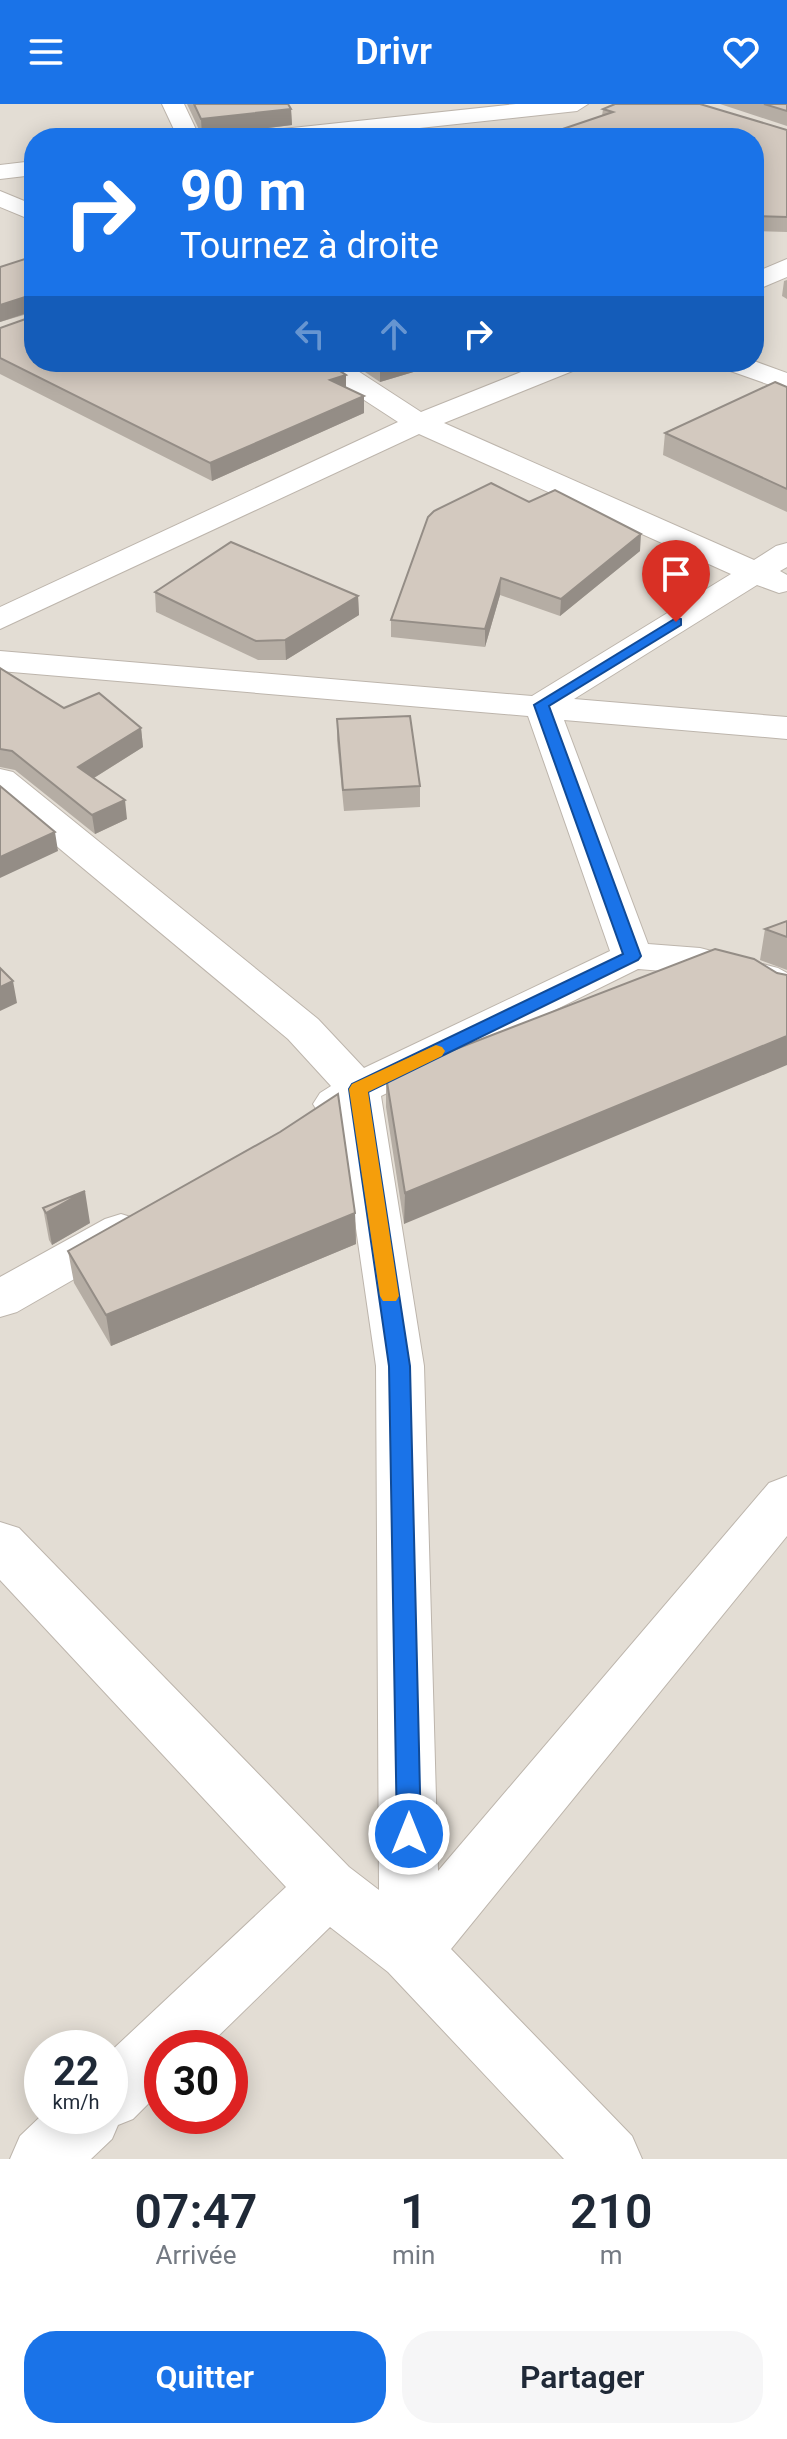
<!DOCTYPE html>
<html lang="fr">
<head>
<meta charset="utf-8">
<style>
  :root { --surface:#fff; --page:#f6f6f7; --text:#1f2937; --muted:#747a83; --accent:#1a73e8 }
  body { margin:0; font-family:Roboto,sans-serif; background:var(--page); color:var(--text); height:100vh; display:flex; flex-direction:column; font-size:30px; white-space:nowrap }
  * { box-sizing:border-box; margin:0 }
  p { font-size:26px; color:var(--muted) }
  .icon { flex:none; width:44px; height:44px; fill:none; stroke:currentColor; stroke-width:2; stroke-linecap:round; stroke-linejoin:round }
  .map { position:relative; height:2055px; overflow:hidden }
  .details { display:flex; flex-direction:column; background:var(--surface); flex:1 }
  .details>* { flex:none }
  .guide { position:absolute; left:24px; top:24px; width:740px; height:244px; border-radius:32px; box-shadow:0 4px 20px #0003; background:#1a73e8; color:#fff; overflow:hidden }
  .speed { position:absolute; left:24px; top:1926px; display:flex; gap:16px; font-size:40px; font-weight:700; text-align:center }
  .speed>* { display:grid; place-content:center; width:104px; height:104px; border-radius:50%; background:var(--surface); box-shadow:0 4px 20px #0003; line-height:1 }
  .speed small { font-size:20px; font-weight:400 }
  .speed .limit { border:12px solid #d22; background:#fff; color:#111 }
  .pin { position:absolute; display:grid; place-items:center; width:68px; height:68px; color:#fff; margin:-82px -34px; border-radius:50% 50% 50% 0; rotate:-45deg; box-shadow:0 0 8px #0007 }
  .pin .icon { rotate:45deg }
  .me { position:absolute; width:88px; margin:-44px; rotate:0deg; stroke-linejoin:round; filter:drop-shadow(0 0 6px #0008) }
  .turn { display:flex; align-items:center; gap:28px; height:168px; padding:0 24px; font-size:36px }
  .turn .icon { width:104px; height:104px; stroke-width:2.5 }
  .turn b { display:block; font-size:56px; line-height:68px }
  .lanes { display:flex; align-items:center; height:76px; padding:0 24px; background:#0003; justify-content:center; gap:40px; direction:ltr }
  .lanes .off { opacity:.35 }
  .eta { display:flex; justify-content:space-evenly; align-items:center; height:136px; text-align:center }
  .eta b { font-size:48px; font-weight:600; line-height:56px }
  .primary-button { display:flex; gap:16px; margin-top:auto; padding:16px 24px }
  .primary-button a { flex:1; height:92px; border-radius:32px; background:var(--accent); color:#fff; font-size:32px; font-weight:600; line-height:92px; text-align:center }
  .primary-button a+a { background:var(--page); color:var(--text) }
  header { display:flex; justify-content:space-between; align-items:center; height:104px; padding:0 24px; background:var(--accent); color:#fff; font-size:36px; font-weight:600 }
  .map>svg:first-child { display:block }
  .residential { fill:#e3ddd4; fill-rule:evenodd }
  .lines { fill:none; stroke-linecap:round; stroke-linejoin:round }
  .minor-casing { stroke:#bdb5ac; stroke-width:2 }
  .minor { fill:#fff; fill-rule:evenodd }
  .wall { fill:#b5ada4 }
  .shaded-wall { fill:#948d86 }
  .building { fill:#d3c9bf; stroke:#948d86; stroke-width:2 }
  .route { fill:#1a73e8; stroke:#114b97; stroke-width:2 }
  .slow { fill:#f59e0b }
</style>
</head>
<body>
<header><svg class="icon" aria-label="menu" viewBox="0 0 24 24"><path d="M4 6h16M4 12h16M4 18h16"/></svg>Drivr<svg class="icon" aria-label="heart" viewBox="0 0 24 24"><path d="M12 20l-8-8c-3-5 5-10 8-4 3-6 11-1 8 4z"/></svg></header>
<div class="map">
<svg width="787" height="2055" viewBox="0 0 787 2055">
  <rect width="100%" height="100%" fill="#f0ece5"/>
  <path class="residential" d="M0,0H787V2055H0ZM34,34H754V258H34ZM42,1944H110V2012H42ZM162,1944H230V2012H162Z"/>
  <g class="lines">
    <g class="minor-casing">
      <path id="minor" d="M162,0H184L200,34H178Z
        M516,0H588L577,7L327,34H253L256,29L264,27Z
        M34,57V71L0,75V61Z
        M0,87L34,101V117L0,103Z
        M787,155V173L754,187V169Z
        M754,257L787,269V287L722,264L718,258Z
        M311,258H344L421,308L546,258H584L580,264L444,319L754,456L776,442L787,439V463L780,467L787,471V487L779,489L757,481L574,595L787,613V635L564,616L648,840L700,844L778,864L787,869V901L773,897L750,883L700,870L638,865L381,992L424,1262L438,1767L769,1379L787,1372V1432L451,1845L632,2032L642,2055H564L388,1868L330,1823L206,1944H162V1986L133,2015L118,2021L112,2035L91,2055H10L20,2032L42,2011L110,2012V1948L286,1783L0,1476V1418L19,1424L349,1763L379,1786L376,1262L340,1014L320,1011L313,1000L320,989L331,982L288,935L0,695V665L13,668L318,915L364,964L610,847L528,612L0,567V547L532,592L731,470L419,330L0,525V503L398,318L315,264Z
        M121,1110L137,1115L144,1127L137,1139L17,1208L0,1213V1173L105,1115Z"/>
    </g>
    <use href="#minor" class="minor"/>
  </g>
  <path class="wall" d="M187,0H288L291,5L292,21L202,32Z
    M720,0H787V22Z
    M603,5L787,26V128L754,127V34L602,12Z
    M34,152V208L0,218V163Z
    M787,176V195L782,192L784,177Z
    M0,224L346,283L364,292V309L212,377L0,270Z
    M350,258H447L380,278Z
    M787,283V408L663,351L665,329Z
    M529,398L640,447L560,512L500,491L485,543L391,533V516Z
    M155,488L358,492L359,511L286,556H258L156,508Z
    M0,564L64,604L141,624L143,643L94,674L127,715L95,730L15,666L0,663Z
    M337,615L420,682V703L344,707L337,636Z
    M787,817V866L760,856L765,825Z
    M715,845L404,1120L386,1003V972Z
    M43,1104L90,1119L52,1141L49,1136Z
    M355,1109L356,1140L111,1242L74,1179L68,1147Z"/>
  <path class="shaded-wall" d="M291,5L292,21L202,32L201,15Z
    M31,191L33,207L0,218V201Z
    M390,258H447L380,278V261Z
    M346,271V288L330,276Z
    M364,292V309L212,377L210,359Z
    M641,430L640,447L560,512L561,495Z
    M501,474L500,491L485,543V525Z
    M358,492L359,511L286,556L285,536Z
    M141,624L143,643L81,682L78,663Z
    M125,696L127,715L95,730L92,711Z
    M55,728L58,747L0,774V753Z
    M13,877L17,899L0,907V883Z
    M787,932V961L404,1120L405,1089Z
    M85,1087L90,1119L52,1141L46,1109Z
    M355,1109L356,1140L111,1242L106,1211Z"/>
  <path class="building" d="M194,0H288L291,5L201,15Z
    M615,0H700L787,26V113L754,112V34H536L613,8L603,5Z
    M764,0H787V7Z
    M34,152V193L31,191L0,201V163Z
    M34,212V258H326L346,271L330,276L364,292L210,359L0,254V224Z
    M376,258H390L380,261Z
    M775,278L787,283V385L665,329Z
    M491,379L529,398L555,386L641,430L561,495L501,474L485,525L391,516L428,413L434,407Z
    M231,438L358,492L285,536L256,537L155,488Z
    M0,564L64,604L99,589L141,624L78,663L125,696L92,711L12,647L0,645Z
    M410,612L420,682L343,686L337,615Z
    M0,682L55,728L0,753Z
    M787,817V833L765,825Z
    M715,845L754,855L777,869L787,871V932L405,1089L386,972Z
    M0,864L13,877L0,883Z
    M338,990L355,1109L106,1211L68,1147L280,1028Z
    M85,1087L46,1109L43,1104Z"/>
  <path class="route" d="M676,514L681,515V521L549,602L641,852L638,856L368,988L410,1262L421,1730L417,1738L409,1741L400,1738L397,1730L389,1262L349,985L352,980L623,850L534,601Z"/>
  <path class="slow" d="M436,941L442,943L445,947L442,952L368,988L399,1192L396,1197H383L380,1192L349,985L352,980Z"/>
</svg>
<div class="speed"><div>22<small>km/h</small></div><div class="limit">30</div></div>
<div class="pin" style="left:676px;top:518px;background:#d93025"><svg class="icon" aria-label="arrive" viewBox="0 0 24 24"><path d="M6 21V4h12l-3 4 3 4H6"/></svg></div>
<svg class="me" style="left:409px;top:1730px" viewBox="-20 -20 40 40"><circle r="17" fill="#1a73e8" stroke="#fff" stroke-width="3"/><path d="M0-11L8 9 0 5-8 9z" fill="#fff"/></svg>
<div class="guide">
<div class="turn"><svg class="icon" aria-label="right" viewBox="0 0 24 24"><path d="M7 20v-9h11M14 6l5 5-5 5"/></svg><div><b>90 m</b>Tournez à droite</div></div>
<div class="lanes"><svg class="icon off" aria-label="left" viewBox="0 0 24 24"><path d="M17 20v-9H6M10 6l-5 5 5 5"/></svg><svg class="icon off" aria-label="ahead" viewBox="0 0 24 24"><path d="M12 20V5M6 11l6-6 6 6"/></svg><svg class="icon" aria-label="right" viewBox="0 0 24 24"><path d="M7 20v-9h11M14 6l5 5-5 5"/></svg></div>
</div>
</div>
<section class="details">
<div class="eta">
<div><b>07:47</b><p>Arrivée</p></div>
<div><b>1</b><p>min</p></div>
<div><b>210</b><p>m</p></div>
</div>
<div class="primary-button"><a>Quitter</a><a>Partager</a></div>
</section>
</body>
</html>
